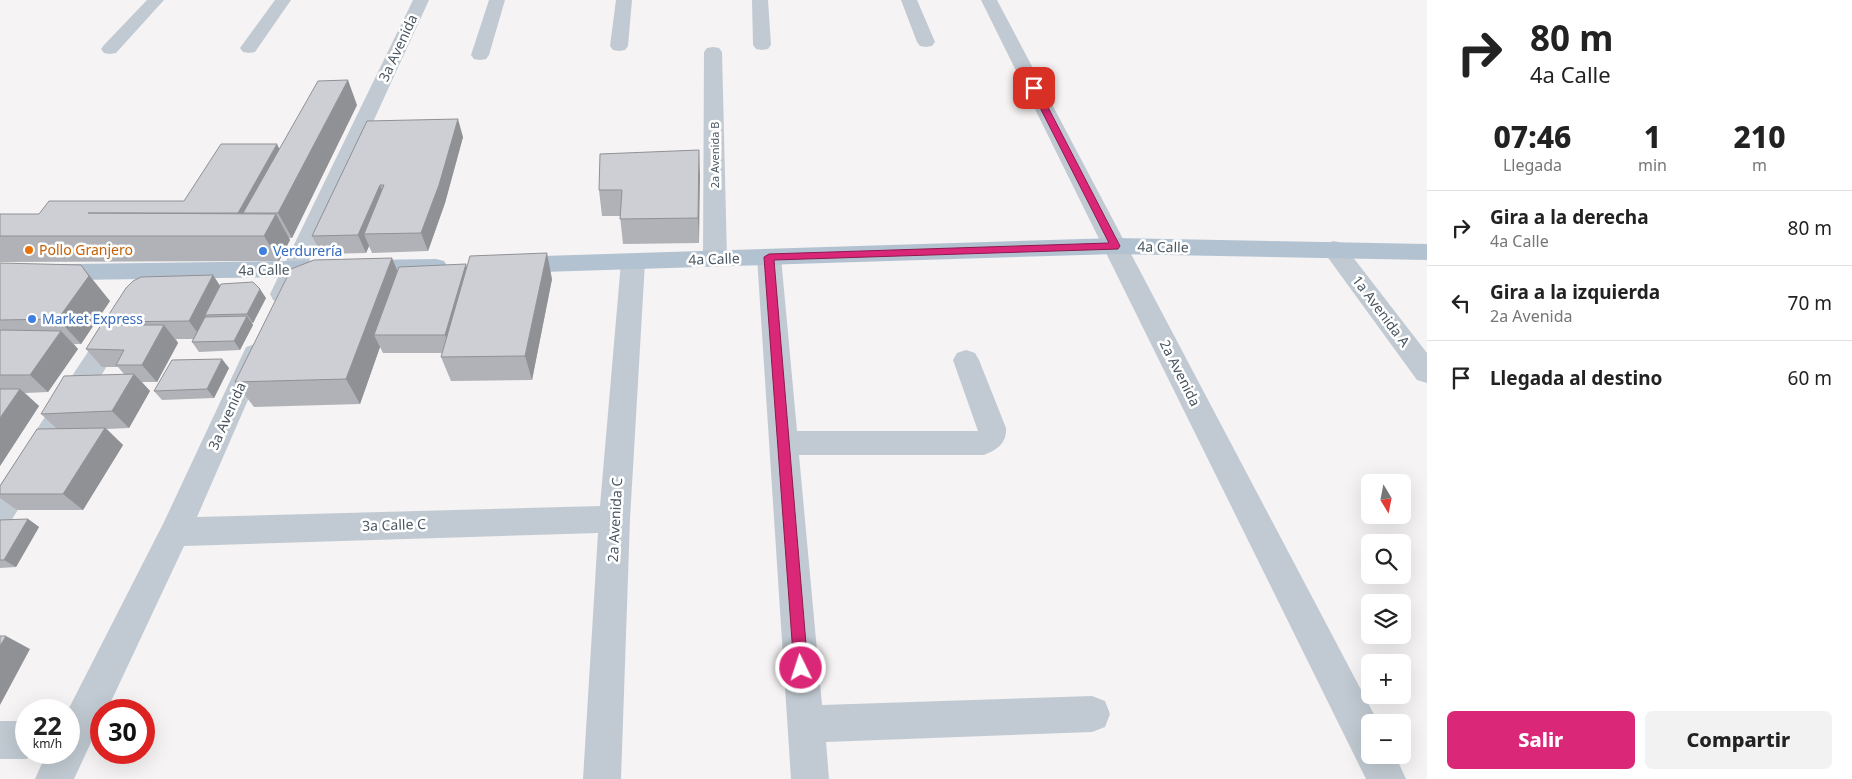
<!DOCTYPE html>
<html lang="es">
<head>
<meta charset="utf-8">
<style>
  :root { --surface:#fff; --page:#f2f2f2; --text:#222; --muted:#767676; --line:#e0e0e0; --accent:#db2777 }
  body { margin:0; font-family:"Noto Sans",sans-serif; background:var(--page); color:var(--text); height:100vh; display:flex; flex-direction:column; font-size:19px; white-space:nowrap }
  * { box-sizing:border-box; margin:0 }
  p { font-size:16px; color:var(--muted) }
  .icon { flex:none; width:28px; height:28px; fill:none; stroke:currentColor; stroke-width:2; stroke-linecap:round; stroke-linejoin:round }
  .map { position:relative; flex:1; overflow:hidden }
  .details { display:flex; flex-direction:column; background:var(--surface); width:425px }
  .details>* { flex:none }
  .guide { background:#fff; color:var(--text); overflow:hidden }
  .needle { width:32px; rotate:170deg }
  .controls { position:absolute; left:1361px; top:474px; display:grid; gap:10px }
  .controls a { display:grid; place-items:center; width:50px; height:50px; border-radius:8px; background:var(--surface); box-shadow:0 5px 20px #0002; font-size:25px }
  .speed { position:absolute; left:15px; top:699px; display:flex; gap:10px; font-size:25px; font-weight:700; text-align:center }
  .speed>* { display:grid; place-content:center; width:65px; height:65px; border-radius:50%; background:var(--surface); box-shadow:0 5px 20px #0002; line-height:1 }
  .speed small { font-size:12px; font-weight:400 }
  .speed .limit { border:8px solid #d22; background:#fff; color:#111 }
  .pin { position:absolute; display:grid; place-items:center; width:42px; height:42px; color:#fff; margin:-21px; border-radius:10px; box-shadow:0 2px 8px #0006 }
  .me { position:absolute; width:55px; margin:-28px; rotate:356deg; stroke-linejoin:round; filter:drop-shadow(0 0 4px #0008) }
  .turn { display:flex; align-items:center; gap:18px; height:105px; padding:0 20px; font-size:22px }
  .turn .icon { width:65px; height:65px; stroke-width:2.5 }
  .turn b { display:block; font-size:35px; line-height:42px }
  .eta { display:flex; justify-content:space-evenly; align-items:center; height:85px; text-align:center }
  .eta b { font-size:30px; font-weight:800; line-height:35px }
  .button { display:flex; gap:10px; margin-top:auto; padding:10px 20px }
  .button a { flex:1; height:58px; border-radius:8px; background:var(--accent); color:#fff; font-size:20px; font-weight:800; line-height:58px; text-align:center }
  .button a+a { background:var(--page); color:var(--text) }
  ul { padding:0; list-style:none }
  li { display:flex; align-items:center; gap:15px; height:75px; padding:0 20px; border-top:1px solid var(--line) }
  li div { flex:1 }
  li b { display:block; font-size:19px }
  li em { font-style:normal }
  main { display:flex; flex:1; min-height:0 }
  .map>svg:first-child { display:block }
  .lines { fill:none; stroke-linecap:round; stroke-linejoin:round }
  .minor { fill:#c1cad2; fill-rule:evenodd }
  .major { fill:#b3c2d1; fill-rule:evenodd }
  .wall { fill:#b0b2b7 }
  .shaded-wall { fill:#909195 }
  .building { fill:#cdcfd5; stroke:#909195 }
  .route { fill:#db2777; stroke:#8e194d }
  .food-dot { fill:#e8710a; stroke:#fff; stroke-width:2 }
  .shop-dot { fill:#3f7fe0; stroke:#fff; stroke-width:2 }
  .labels { text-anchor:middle; stroke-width:5; stroke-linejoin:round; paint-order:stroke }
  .far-street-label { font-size:11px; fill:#4a5661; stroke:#fff }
  .street-label { font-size:14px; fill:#4a5661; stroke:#fff }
  .food-label { font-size:14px; fill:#c56008; stroke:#fff; text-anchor:start }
  .shop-label { font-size:14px; fill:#366cbe; stroke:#fff; text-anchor:start }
</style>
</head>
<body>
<main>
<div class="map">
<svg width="1427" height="779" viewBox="0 0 1427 779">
  <rect width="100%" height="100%" fill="#f5f3f3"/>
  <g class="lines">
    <path class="minor" d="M147,0H164L116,53L110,54L104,53L101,49L104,45Z
      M275,0H291L255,52L249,53L243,52L240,48Z
      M413,0H429L294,294L291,300L282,303L273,300L270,294Z
      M489,0H505L489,55L486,59L480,60L474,59L471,55Z
      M616,0H632L628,46L625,50L619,51L613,50L610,46Z
      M752,0H768L771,45L768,49L762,50L756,49L753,45Z
      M901,0H917L935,42L932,46L926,47L920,46L917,42Z
      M981,0H997L1378,722H1370V755H1395L1406,779H1366Z
      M713,47L719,48L722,52L727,258L723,264L715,266L707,264L703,258L704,52L707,48Z
      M1334,241L1342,243L1427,353V383L1417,380L1326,255L1322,249L1326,243Z
      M769,249L777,251L781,257L797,431H978L953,360L957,353L966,350L975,353L979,360L1006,428C1007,443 997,450 984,455H799L822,705L1092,696L1105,701L1110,714L1105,727L1092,732L826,742L829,779H791L757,257L761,251Z
      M633,254L641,256L645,262L630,519L621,779H583L598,533L184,546L107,710H101V721L74,779H35L47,752H69L68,710L164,522L246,347L255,344L264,347L268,354L197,517L600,506L621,262L625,256Z
      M116,321L125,323L129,330L125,337L11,521L0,525V485L107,323Z
      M0,721H26V752L39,753L26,759H0Z"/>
    <path class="major" d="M1115,238L1427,244V260L1115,254L511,273L503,271L499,265L503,259L511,257Z
      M436,259L444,261L448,267L444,273L436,275L0,281V265Z"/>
  </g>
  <path class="wall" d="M357,105L292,238H289L290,240L279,261L0,262V214H39L184,201Z
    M367,121L463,137L445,203L428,251L372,253L369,246L366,253L321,254L312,236Z
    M699,150V243L623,244L620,216H602L599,190Z
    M0,263L110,301L81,344H74L78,349L48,392L25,393L39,406L0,466Z
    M466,267L552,279L532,380L451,381L441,357L442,353H383L380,347L360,404L254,407L235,382L398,272Z
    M220,286L266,298L253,323H252L253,325L240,350L199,352L192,342L193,339H176L178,343L157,382H142L150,391L129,428L107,429L123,445L83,510H17L0,498V486L57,429L41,414L124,374L118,367H102L86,349L106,325L104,322Z
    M229,368L214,398L162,400L154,391Z
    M28,519L39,527L16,567L0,568V520Z"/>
  <path class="shaded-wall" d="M348,80L357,105L292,238L278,213Z
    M458,119L463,137L445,203L428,251L421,233Z
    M277,144L289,169L243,213L255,234L251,236L238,213Z
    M699,150L700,176L699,243L698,218Z
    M380,185L387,203L364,234L369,246L366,253L358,235Z
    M276,214L290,240L279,261L264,236Z
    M547,253L552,279L532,380L525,356Z
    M392,258L403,284L374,335L380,347L360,404L346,379Z
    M466,264L471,283L452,353L445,335Z
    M81,265L110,301L81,344L58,319Z
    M213,275L225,293L205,315L210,322L202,339L189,321Z
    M260,289L266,298L253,323L247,314Z
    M247,316L253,325L240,350L234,341Z
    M164,325L178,343L157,382L142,365Z
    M61,331L78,349L48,392L30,375Z
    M222,359L229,368L214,398L207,389Z
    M134,374L150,391L129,428L112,411Z
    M20,389L39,406L0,466V418Z
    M105,428L123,445L83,510L63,494Z
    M28,519L39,527L16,567L4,560Z
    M6,636L30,649L0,705V646Z"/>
  <path class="building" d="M348,80L278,213H243L318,81Z
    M458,119L439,185L421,233L364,234L384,185H380L358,235L312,236L367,121Z
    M221,144H277L238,213H88L276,214L264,236H0V214H39L49,201H184Z
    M699,150L698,218L620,219L622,190H599L600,154Z
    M547,253L525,356L441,357L470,256Z
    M392,258L346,379L235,382L291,269L314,260Z
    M0,263L81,265L89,276L58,319L0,320Z
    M466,264L445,335H374L399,267Z
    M213,275L189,321L104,322L126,288L133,281L141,277Z
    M253,282L260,289L247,314L205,315L221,284Z
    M247,316L234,341L192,342L205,317Z
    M101,325H164L142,365H116L124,350L86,349Z
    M1,330L61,331L30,375H0V331Z
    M222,359L207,389L154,391L172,360Z
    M134,374L112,411L41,414L64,376Z
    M0,389H20L0,418Z
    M105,428L63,494H0V486L37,429Z
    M28,519L4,560H0V520Z
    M0,636H6L0,646Z"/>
  <path class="route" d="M1031,86L1038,88L1120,246L1118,249L774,260L808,668L806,673L801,675L796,673L794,668L764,257L769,254L1109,243L1030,88Z"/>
  <circle class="food-dot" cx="29" cy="250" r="5"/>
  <g class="shop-dot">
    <circle cx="263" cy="251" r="5"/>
    <circle cx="32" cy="319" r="5"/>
  </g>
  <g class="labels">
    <g class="far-street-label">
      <text transform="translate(715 155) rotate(-90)" y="4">2a Avenida B</text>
    </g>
    <g class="street-label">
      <text transform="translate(398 48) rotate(-65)" y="5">3a Avenida</text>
      <text transform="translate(1163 247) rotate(1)" y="5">4a Calle</text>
      <text transform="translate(714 259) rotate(-2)" y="5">4a Calle</text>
      <text transform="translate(264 270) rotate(-1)" y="5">4a Calle</text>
      <text transform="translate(1381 311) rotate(53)" y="5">1a Avenida A</text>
      <text transform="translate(1180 373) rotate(63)" y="5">2a Avenida</text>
      <text transform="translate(227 416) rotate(-66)" y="5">3a Avenida</text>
      <text transform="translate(615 520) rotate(-87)" y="5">2a Avenida C</text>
      <text transform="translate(394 525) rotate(-2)" y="5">3a Calle C</text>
    </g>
    <g class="food-label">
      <text x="39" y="255">Pollo Granjero</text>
    </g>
    <g class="shop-label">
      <text x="273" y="256">Verdurería</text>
      <text x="42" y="324">Market Express</text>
    </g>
  </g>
</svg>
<div class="controls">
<a><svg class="needle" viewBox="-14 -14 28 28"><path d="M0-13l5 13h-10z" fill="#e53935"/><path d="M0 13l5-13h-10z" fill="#767676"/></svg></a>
<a><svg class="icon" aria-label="search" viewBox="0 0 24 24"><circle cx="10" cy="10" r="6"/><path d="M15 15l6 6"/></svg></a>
<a><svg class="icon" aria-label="layers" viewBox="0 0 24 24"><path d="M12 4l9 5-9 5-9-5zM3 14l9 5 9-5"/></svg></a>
<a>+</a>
<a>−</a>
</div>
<div class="speed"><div>22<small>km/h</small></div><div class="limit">30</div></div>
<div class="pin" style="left:1034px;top:88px;background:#d93025"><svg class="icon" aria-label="arrive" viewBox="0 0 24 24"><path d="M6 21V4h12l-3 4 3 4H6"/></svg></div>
<svg class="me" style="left:801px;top:668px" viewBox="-20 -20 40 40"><circle r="17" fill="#db2777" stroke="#fff" stroke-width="3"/><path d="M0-11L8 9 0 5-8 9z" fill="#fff"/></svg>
</div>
<section class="details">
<div class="guide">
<div class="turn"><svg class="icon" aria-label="right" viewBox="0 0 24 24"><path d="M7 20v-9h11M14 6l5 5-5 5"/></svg><div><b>80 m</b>4a Calle</div></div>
</div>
<div class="eta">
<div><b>07:46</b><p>Llegada</p></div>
<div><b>1</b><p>min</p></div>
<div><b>210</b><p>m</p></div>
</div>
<ul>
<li><svg class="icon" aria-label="right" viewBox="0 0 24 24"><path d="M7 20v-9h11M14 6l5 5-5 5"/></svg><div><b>Gira a la derecha</b><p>4a Calle</p></div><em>80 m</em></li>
<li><svg class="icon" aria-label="left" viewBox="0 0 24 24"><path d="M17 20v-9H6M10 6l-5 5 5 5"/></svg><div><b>Gira a la izquierda</b><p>2a Avenida</p></div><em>70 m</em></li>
<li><svg class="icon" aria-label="arrive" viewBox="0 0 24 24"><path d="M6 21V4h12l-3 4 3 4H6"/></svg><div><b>Llegada al destino</b></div><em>60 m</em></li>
</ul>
<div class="button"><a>Salir</a><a>Compartir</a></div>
</section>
</main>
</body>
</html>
